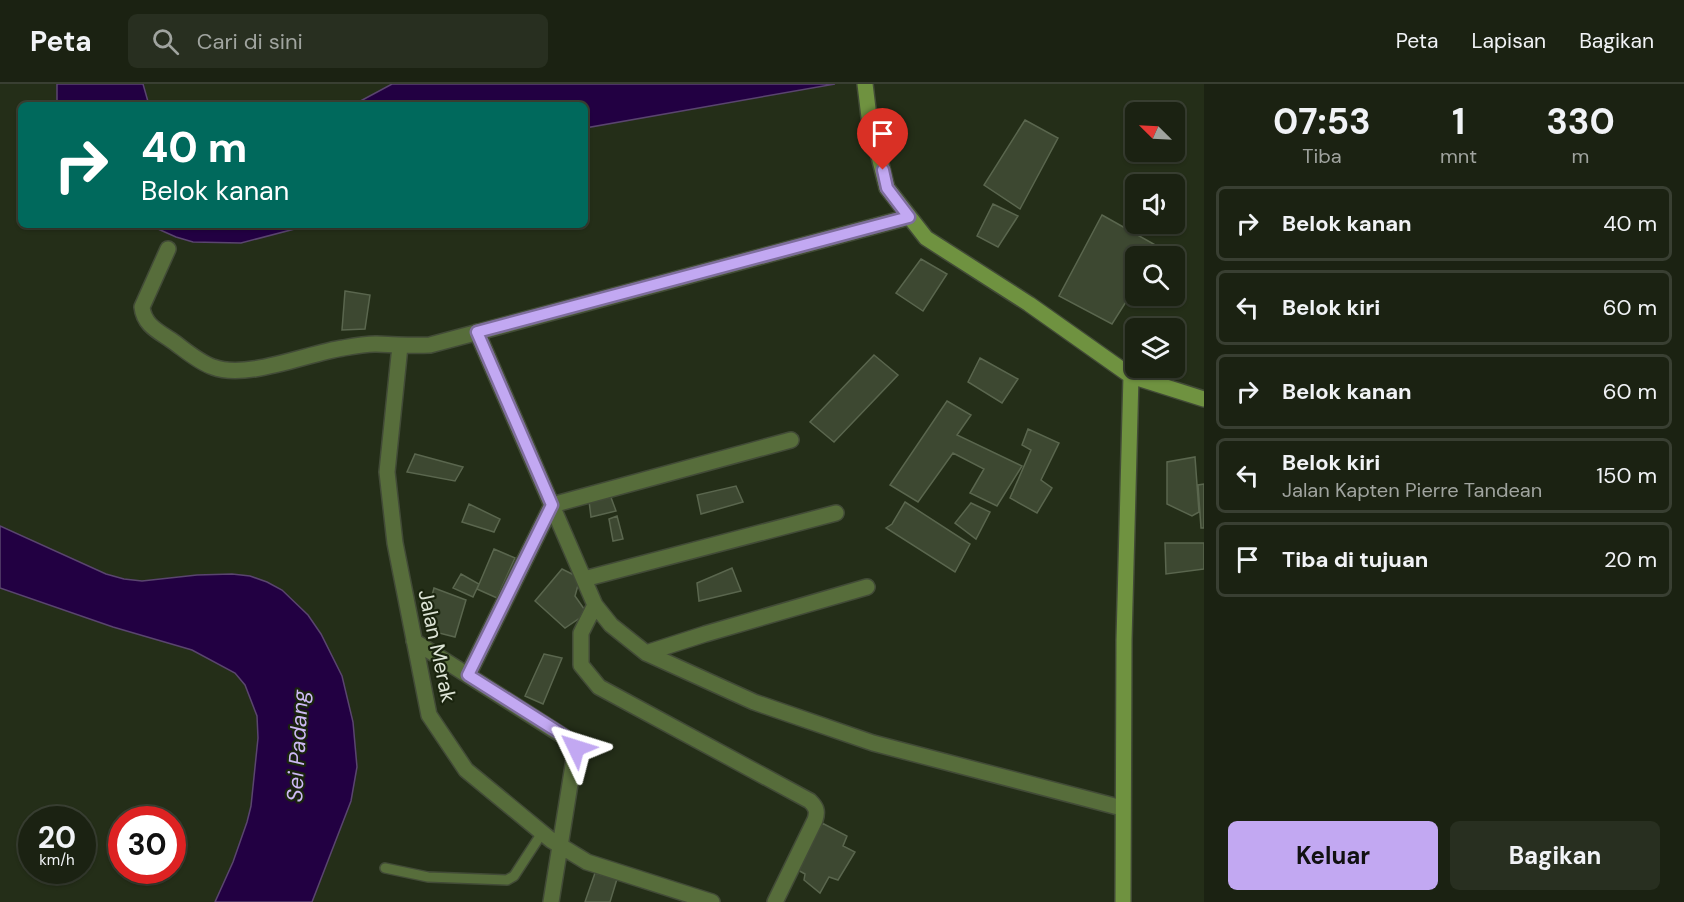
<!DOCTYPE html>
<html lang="id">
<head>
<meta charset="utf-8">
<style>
  :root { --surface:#1b2212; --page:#282f20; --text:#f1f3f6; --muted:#a0a49f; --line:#393f32; --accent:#c2a8f2 }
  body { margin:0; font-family:"DM Sans",sans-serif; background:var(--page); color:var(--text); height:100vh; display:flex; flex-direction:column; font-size:22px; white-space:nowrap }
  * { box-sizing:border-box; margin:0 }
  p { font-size:20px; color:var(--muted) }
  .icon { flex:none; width:33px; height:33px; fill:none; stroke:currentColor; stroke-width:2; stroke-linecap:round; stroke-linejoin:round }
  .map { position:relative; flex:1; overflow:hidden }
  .details { display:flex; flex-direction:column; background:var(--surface); width:480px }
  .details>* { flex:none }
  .top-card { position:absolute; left:18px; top:18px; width:570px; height:126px; border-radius:9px; box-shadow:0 2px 4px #0004,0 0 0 2px var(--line); background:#00695c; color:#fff; overflow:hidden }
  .needle { width:39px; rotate:294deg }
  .tools { position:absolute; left:1125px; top:18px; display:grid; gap:12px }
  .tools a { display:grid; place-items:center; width:60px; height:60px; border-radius:9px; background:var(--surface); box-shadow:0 2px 4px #0004,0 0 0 2px var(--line); font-size:30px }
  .speed { position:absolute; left:18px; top:722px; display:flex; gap:12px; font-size:30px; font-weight:700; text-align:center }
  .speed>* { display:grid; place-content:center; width:78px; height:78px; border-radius:50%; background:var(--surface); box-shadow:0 2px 4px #0004,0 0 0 2px var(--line); line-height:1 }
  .speed small { font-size:15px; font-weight:400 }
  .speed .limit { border:9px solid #d22; background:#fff; color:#111 }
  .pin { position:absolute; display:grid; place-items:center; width:51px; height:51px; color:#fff; margin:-62px -26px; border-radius:50% 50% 50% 0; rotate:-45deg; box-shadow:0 0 6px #0007 }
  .pin .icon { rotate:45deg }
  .me { position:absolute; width:66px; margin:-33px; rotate:311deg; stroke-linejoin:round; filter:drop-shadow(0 0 4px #0008) }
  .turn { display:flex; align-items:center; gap:21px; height:126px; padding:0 24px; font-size:27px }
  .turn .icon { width:78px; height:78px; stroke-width:2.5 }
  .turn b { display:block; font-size:42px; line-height:51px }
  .eta { display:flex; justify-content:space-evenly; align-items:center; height:102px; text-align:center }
  .eta b { font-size:36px; font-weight:700; line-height:42px }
  .primary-button { display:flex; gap:12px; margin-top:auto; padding:12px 24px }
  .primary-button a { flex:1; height:69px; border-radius:9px; background:var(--accent); color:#111; font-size:24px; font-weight:700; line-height:69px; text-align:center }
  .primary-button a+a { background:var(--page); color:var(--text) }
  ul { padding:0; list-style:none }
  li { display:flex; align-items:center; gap:18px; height:75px; margin:0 12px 9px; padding:0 12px; border:3px solid var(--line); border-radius:9px }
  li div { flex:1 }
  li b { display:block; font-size:22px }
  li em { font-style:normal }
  header { display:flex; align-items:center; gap:36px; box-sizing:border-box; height:84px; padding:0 30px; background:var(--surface); border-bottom:2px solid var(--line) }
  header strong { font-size:28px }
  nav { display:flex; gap:33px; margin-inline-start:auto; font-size:21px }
  .search { width:420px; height:54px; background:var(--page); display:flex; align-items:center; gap:15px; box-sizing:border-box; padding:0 21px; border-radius:9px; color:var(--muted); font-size:22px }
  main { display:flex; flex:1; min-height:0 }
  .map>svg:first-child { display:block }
  .water { fill:#220042; stroke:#5a456f; stroke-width:1.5 }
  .building { fill:#3d4831; stroke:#5a664e; stroke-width:1.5 }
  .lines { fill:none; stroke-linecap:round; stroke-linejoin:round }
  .lane-casing { stroke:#424b37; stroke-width:12 }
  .street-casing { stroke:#424b37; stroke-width:18 }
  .secondary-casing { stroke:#424b37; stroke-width:18 }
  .lane { stroke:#576d3b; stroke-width:9 }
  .street { stroke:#576d3b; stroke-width:15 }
  .secondary { stroke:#6f9240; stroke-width:15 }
  .route-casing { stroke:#7e6d9d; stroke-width:15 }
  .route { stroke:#c2a8f2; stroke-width:10 }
  .labels { text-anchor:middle; stroke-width:4.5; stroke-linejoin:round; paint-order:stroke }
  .street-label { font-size:21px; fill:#dee5d7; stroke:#1a240e }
  .water-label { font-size:22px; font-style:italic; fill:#cdb9f4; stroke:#1a240e }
</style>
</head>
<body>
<header>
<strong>Peta</strong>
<div class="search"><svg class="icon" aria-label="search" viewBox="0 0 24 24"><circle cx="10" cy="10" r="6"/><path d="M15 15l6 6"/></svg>Cari di sini</div>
<nav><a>Peta</a><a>Lapisan</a><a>Bagikan</a></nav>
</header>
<main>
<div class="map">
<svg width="1204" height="818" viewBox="0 0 1204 818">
  <rect width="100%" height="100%" fill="#242e18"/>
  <path class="water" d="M57,0H143L149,21H57Z
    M392,0H835L585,44V21H353Z
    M149,141H310L241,159L193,158L176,153Z
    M0,442L106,490L124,495L142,497L197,491L232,490L250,492L267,498L282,506L308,531L321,550L342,592L353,638L357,683L351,717L312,818H215L233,778L247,738L251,722L258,654L257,632L245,601L235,589L192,566L113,543L0,504Z"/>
  <path class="building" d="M1025,36L1058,54L1020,125L984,101Z
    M993,120L1018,132L998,163L977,152Z
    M1102,131L1159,163L1154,172H1136V202L1112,240L1059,212Z
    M921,175L947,190L923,227L896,209Z
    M345,207L370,211L365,245L342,246Z
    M874,271L898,291L834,358L810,338Z
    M980,274L1018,295L1002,319L968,298Z
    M947,317L971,331L957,351L1022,382L997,422L970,409L984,385L953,369L918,418L890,401Z
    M1028,345L1059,359L1041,396L1052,404L1037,429L1010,414L1031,366L1022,361Z
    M415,370L463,383L455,397L407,388Z
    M1195,373L1199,428L1192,432L1167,420V378Z
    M1204,400V444H1201L1198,401Z
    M736,402L743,418L701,430L697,411Z
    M609,408L616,427L591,433L589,417Z
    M905,418L970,460L955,488L886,444L892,440Z
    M971,419L990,428L976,455L955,439Z
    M469,420L500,435L494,448L462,438Z
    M617,432L623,455L613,457L609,435Z
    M1165,459H1204V485L1166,490Z
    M494,465L515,474L497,514L477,505Z
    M732,484L741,507L699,517L697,499Z
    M562,485L580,494L575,512L587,529L565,544L535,517Z
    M461,490L479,500L473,513L453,504Z
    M434,504L466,516L455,553L431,547L427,530Z
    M544,570L562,574L543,620L525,612Z
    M822,739L847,752L843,762L855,768L838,796L829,793L820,809L804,796L805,790L796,785Z
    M595,789L617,795L610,818H585Z"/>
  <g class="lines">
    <g class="lane-casing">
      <path id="lane" d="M385,784L428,793L507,796L514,792L542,749"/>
    </g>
    <g class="street-casing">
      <path id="street" d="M168,165L142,223C144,241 158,247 171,256C184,265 198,278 213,283C247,296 308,269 343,264C354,262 365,260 375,260C394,261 412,262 430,261L909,133
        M477,248L595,521L611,541L646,569L754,618L873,659L1122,724
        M400,262L387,388L395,459L429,631L466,686L551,756L587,778L712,818
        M584,495L836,429
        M595,521L581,549V581L599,603L810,717C816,723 818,727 815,736L775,818
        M414,557L574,659L575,669L551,818
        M646,569L705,550L867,503
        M468,591L552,421L791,356"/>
    </g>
    <g class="secondary-casing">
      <path id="secondary" d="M865,0L869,33L887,104L926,154L1029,220L1131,292L1204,315
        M1123,818L1124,556L1131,292"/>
    </g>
    <use href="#lane" class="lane"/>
    <use href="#street" class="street"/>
    <use href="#secondary" class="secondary"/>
  </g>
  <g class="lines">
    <g class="route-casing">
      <path id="route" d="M576,664L574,659L571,656L468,591L552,421L477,248L909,133L887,104L883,86"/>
    </g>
    <use href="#route" class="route"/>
  </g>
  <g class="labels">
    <g class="street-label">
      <text transform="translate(437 562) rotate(78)" y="7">Jalan Merak</text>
    </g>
    <g class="water-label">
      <text transform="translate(297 662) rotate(-87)" y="8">Sei Padang</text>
    </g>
  </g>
</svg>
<div class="tools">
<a><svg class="needle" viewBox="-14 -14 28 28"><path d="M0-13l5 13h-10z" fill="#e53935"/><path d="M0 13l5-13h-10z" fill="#a0a49f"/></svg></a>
<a><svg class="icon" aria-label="sound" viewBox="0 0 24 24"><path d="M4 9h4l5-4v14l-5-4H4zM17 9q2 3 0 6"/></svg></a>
<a><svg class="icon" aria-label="search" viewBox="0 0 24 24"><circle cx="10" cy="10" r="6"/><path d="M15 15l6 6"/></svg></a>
<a><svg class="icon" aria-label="layers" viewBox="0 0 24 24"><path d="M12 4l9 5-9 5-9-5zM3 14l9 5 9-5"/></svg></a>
</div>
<div class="speed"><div>20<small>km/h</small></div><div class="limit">30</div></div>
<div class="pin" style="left:883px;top:86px;background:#d93025"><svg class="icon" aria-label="arrive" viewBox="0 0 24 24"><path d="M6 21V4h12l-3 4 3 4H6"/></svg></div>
<svg class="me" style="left:576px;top:664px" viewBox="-20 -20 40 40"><path d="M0-17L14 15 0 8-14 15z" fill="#c2a8f2" stroke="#fff" stroke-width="4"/></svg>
<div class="top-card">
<div class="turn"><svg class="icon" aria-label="right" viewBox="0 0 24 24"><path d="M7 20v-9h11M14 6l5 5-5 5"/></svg><div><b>40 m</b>Belok kanan</div></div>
</div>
</div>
<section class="details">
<div class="eta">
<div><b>07:53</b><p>Tiba</p></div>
<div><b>1</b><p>mnt</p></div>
<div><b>330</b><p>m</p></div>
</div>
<ul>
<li><svg class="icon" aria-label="right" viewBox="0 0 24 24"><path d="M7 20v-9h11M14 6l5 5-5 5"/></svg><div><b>Belok kanan</b></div><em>40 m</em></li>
<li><svg class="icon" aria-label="left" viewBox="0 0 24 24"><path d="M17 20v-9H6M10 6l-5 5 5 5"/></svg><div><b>Belok kiri</b></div><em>60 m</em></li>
<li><svg class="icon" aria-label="right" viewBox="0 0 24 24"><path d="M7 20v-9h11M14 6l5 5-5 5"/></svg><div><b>Belok kanan</b></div><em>60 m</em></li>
<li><svg class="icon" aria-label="left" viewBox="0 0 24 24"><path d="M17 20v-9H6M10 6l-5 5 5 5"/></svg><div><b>Belok kiri</b><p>Jalan Kapten Pierre Tandean</p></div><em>150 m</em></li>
<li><svg class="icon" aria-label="arrive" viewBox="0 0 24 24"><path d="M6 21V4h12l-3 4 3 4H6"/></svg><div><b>Tiba di tujuan</b></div><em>20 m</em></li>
</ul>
<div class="primary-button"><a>Keluar</a><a>Bagikan</a></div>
</section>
</main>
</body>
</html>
